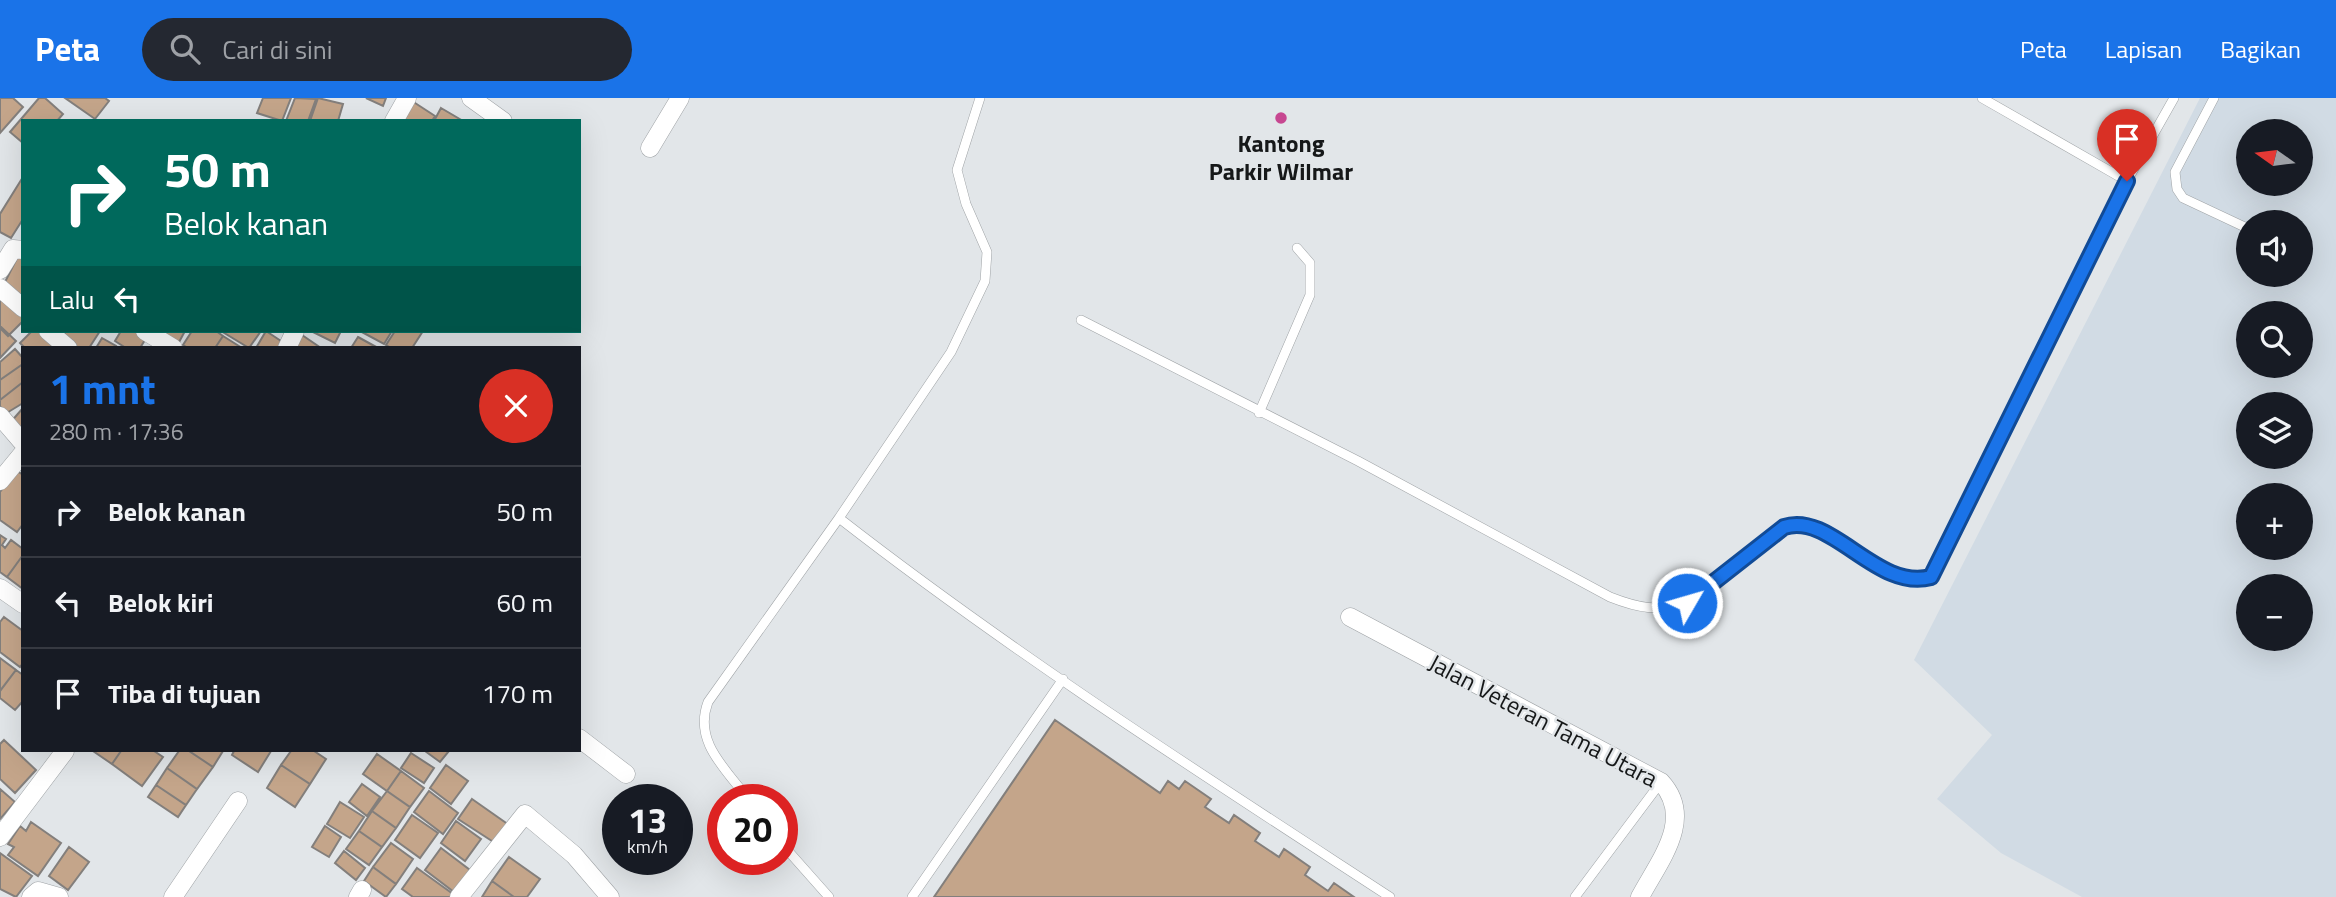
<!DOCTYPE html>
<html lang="id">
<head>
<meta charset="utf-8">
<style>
  :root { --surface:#171b24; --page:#242831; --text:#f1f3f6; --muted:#9ea1a6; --line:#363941; --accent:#1a73e8 }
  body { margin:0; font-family:"Titillium Web",sans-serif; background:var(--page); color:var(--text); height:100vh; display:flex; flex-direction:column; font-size:26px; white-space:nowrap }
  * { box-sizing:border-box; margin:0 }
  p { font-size:23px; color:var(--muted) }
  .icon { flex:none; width:38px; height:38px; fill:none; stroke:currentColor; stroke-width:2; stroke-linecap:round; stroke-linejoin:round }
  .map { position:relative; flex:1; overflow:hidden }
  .drawer { position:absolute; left:21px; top:248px; width:560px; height:406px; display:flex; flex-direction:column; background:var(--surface); border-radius:0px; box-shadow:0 7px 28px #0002 }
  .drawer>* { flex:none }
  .banner { position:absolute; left:21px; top:21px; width:560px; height:214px; border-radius:0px; box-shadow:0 7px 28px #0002; background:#00695c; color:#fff; overflow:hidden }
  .needle { width:46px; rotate:284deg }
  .fabs { position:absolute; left:2236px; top:21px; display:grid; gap:14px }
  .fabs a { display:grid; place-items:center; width:77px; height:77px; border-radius:50%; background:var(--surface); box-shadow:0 7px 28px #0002; font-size:35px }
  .speed { position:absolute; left:602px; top:686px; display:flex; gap:14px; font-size:35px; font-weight:700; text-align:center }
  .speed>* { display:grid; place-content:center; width:91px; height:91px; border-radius:50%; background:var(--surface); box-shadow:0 7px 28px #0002; line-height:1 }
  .speed small { font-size:18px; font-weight:400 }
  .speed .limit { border:10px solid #d22; background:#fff; color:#111 }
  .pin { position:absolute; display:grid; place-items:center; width:60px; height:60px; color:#fff; margin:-72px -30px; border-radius:50% 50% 50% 0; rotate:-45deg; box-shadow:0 0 7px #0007 }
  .pin .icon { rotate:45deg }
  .me { position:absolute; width:77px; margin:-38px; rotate:52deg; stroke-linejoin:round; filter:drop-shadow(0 0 5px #0008) }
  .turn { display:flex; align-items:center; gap:24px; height:147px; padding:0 28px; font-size:32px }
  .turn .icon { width:91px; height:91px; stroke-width:2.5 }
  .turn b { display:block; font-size:49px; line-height:60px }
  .then { display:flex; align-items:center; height:66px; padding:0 28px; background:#0003; gap:14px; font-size:26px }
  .round { display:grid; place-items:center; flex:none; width:74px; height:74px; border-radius:37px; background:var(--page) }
  .overview { display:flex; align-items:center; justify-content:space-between; height:119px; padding:0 28px }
  h1 { font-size:42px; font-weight:700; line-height:52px; color:var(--accent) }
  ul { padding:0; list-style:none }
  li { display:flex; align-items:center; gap:21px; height:91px; padding:0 28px; border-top:2px solid var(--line) }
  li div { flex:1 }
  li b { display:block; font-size:26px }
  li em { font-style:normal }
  header { display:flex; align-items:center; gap:42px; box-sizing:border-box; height:98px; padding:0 35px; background:var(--accent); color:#fff }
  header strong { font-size:33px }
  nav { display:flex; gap:38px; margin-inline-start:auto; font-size:24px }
  .search { width:490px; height:63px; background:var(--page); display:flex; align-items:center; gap:18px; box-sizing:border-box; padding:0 24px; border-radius:38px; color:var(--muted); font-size:26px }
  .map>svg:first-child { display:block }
  .built { fill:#d1dbe4; fill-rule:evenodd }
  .building { fill:#c4a58a; stroke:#837f7c; stroke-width:2 }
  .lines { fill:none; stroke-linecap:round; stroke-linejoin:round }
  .lane-casing { stroke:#9fa3a6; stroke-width:10 }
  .street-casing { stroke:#9fa3a6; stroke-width:19 }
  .lane { stroke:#fff; stroke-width:9 }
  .street { stroke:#fff; stroke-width:18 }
  .route-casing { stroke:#114b97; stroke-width:18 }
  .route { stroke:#1a73e8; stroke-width:12 }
  .poi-dot { fill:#c74791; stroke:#e2e6e9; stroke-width:2.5 }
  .labels { text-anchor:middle; stroke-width:5; stroke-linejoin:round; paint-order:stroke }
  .poi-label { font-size:24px; font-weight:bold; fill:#161819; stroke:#e2e6e9 }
  .street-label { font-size:24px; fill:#161819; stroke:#e2e6e9 }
</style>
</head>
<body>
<header>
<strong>Peta</strong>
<div class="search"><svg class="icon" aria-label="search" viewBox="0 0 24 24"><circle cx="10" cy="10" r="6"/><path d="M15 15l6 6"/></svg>Cari di sini</div>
<nav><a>Peta</a><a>Lapisan</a><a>Bagikan</a></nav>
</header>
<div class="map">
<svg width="2336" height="799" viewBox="0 0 2336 799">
  <rect width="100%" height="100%" fill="#e2e6e9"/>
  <path class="built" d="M2200,0H2336V799H2082L2001,755L1937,701L1992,637L1914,562ZM2249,33H2301V86H2249ZM2249,124H2301V177H2249ZM2249,215H2301V268H2249ZM2249,306H2301V359H2249ZM2249,397H2301V450H2249ZM2249,488H2301V541H2249Z"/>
  <path class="building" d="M0,0H13L23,9L0,35Z
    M39,0H45L63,16L57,23H23V45L10,34Z
    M65,0H105L109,3L95,21Z
    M263,0H291L282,23L257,15Z
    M295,0L316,1L308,23H286Z
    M318,0L343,6L338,23H310Z
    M366,0H386L383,8Z
    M412,3L435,18L432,23H403Z
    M441,10L463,23H434Z
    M23,79V121L11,140L0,134V116Z
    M19,156L23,158V198L3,188Z
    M0,196L23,218V223L8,238L0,230Z
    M0,228L16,243L0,260Z
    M32,233H40L57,250H25L20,245Z
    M66,233H100L89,250H77L62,240Z
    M121,233H141L148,237L140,250H126L115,243Z
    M159,233H185L178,246Z
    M192,233H216L223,238L215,250H188L183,247Z
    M221,233H261L249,250Z
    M266,233L287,247L285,250H256Z
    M311,233H341L335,245Z
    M360,233H392L384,246Z
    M395,233H423L412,250H391L386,247Z
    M302,237L321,250H293Z
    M223,238L242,250H215Z
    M358,239L378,250H351Z
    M102,240L116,248L115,250H96Z
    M15,251L23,260V284L0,302V264Z
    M23,266V305L5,316L0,308V282Z
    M23,310V339L9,326Z
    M16,372L23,377V426L17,434L0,422V394Z
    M0,437L6,441L2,447L5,450L11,442L23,451V457L7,479L0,474Z
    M23,457V491L7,479Z
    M4,519L23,533V565L20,569L0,554V524Z
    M0,560L16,572L0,593Z
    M16,572L23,577V603L15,612L0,600V593Z
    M1055,622L1160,695L1168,683L1179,691L1185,683L1211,701L1205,709L1229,725L1234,717L1260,735L1255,743L1279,759L1284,751L1310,769L1305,777L1328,793L1334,785L1354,799H934Z
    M4,642L36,672L15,695L0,681V646Z
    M93,653H121L112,666Z
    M121,653H154L163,659L142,688L112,666Z
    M179,653H189L213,669L197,691L167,670Z
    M189,653H223L213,669Z
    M234,653H271L258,674L232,657Z
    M291,653H314L326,661L310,686L281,667Z
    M425,653H449L440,664Z
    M411,655L434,670L424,685L401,670Z
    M377,656L401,673L387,693L363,676Z
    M281,667L310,686L295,709L267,690Z
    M446,667L468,683L451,706L430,690Z
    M167,670L197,691L186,707L156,687Z
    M401,673L424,690L410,709L387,693Z
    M362,686L380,699L367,718L349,704Z
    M156,687L186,707L178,719L148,699Z
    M0,691L15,704L0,721Z
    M387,693L410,709L396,730L372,713Z
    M429,693L458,715L443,736L414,714Z
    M472,701L509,727L495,745L458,721Z
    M340,704L364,719L350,740L327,726Z
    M372,713L396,730L382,749L359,733Z
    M412,717L438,735L420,760L395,742Z
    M456,723L481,741L465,763L441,745Z
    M31,724L61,745L38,778L8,757L14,749L8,746L20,728L26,733Z
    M325,728L341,739L329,759L312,749Z
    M359,733L382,749L369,767L346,751Z
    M391,745L413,761L396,786L373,769Z
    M69,749L89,764L68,792L49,778Z
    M441,750L470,772L454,794L425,772Z
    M344,753L365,770L356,782L335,765Z
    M0,755L32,778L16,799L0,791Z
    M509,759L540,781L527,799H514L492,783Z
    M373,769L396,786L386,799L364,783Z
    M417,770L453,796L451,799H413L402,791Z
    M492,783L514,799H482Z"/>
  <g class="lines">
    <g class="lane-casing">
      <path id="lane" d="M980,0L957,72L966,106L987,154L985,183L951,254L839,420C1015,557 1203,677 1390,799
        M1982,0L2127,83
        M2214,0L2175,74L2177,91L2183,100L2249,131
        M1081,222L1358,363L1610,499C1638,510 1658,514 1687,505L1784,429C1829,413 1877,494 1931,479L1944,456L2127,83L2174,0
        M1259,315L1310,197V165L1297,150
        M749,702C726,671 693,644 708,604L839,420
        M782,746L829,799
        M912,799L1063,581
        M1575,799L1661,684"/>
    </g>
    <g class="street-casing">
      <path id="street" d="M471,0L503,23
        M394,23L407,0
        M650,50L680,0
        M0,172L13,151L23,152
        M0,190L23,210
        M48,233L68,250
        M145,233L173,250
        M287,250L295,233
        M0,318L23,345
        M0,383L23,355
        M0,490L23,506
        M1350,519L1661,684C1695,721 1659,763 1640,799
        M579,640L626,676
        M0,739L65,653
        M31,799L38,793L59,799
        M173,799L238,703
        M358,799L362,792
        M459,799L525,716L574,757L610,799"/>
    </g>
    <use href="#lane" class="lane"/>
    <use href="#street" class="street"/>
  </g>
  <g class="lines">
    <g class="route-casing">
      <path id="route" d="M1687,505L1784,429C1831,413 1877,494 1931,479L2127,83"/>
    </g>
    <use href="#route" class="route"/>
  </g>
  <circle class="poi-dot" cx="1281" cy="20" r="7"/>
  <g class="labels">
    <g class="poi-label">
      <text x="1281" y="54">Kantong<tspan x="1281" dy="28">Parkir Wilmar</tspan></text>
    </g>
    <g class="street-label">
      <text transform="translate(1543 623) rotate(28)" y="8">Jalan Veteran Tama Utara</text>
    </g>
  </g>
</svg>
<div class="fabs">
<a><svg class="needle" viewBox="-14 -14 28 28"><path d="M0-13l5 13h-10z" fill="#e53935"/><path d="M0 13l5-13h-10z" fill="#9ea1a6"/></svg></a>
<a><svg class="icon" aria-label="sound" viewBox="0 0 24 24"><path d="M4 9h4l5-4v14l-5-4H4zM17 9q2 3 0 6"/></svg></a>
<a><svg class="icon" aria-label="search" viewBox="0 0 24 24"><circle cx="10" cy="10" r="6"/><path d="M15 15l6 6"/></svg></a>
<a><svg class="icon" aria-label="layers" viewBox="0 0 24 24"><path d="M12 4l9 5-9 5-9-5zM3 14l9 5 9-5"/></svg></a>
<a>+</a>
<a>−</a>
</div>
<div class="speed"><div>13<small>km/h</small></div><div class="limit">20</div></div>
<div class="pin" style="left:2127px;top:83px;background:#d93025"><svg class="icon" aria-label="arrive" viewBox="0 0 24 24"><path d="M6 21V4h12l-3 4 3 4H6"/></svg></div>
<svg class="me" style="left:1687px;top:505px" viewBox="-20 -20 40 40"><circle r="17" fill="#1a73e8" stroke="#fff" stroke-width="3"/><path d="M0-11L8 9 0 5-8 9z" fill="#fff"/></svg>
<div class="banner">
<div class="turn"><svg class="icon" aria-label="right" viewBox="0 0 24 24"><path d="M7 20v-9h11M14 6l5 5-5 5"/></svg><div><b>50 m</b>Belok kanan</div></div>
<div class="then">Lalu<svg class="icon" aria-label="left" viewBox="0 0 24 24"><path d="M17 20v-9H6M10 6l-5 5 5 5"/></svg></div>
</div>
<section class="drawer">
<div class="overview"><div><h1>1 mnt</h1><p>280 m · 17:36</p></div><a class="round" style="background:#d93025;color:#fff"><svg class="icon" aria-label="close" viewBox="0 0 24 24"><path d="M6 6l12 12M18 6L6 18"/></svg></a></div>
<ul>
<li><svg class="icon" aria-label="right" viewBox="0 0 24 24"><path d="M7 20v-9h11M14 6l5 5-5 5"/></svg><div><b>Belok kanan</b></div><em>50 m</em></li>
<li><svg class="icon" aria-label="left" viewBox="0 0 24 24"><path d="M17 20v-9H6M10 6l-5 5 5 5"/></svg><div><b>Belok kiri</b></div><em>60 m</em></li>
<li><svg class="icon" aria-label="arrive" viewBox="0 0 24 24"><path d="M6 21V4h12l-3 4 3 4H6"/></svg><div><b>Tiba di tujuan</b></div><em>170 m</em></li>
</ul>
</section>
</div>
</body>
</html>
